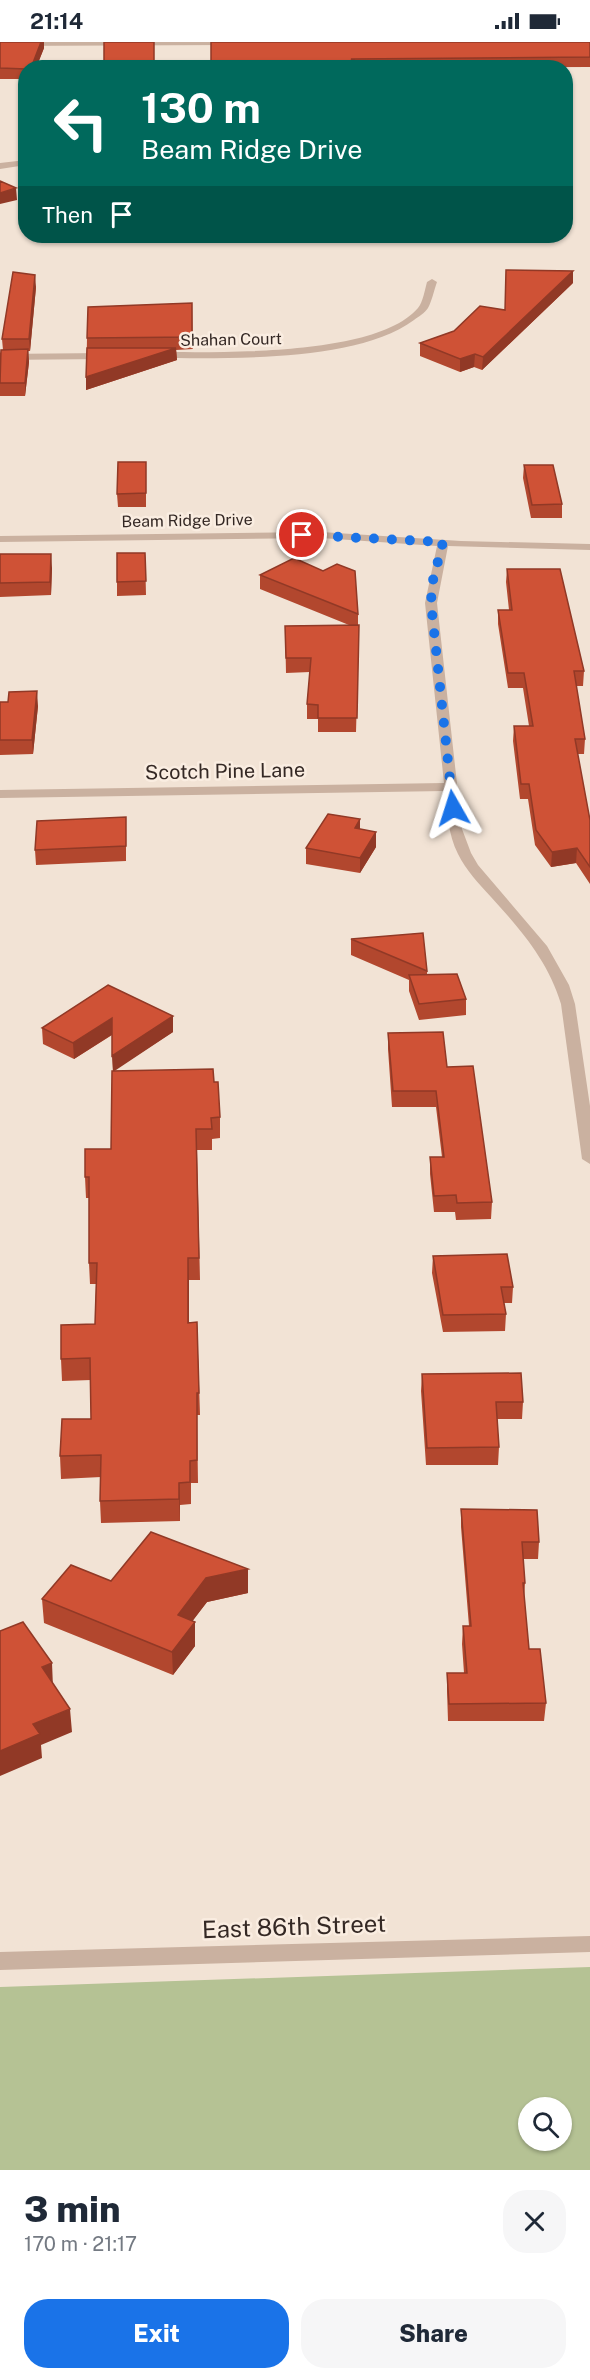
<!DOCTYPE html>
<html lang="en">
<head>
<meta charset="utf-8">
<style>
  :root { --surface:#fff; --page:#f6f6f7; --text:#1f2937; --muted:#747a83; --accent:#1a73e8 }
  body { margin:0; font-family:"Public Sans",sans-serif; background:var(--page); color:var(--text); height:100vh; display:flex; flex-direction:column; font-size:22px; white-space:nowrap }
  * { box-sizing:border-box; margin:0 }
  p { font-size:20px; color:var(--muted) }
  .icon { flex:none; width:33px; height:33px; fill:none; stroke:currentColor; stroke-width:2; stroke-linecap:round; stroke-linejoin:round }
  .map { position:relative; height:2128px; overflow:hidden }
  .sheet { display:flex; flex-direction:column; background:var(--surface); flex:1 }
  .sheet>* { flex:none }
  .banner { position:absolute; left:18px; top:18px; width:555px; height:183px; border-radius:24px; box-shadow:0 2px 4px #0004; background:#00695c; color:#fff; overflow:hidden }
  .buttons { position:absolute; left:518px; top:2055px; display:grid; gap:12px }
  .buttons a { display:grid; place-items:center; width:54px; height:54px; border-radius:50%; background:var(--surface); box-shadow:0 2px 4px #0004; font-size:30px }
  .pin { position:absolute; display:grid; place-items:center; width:51px; height:51px; color:#fff; margin:-26px; border:3px solid #fff; border-radius:50%; box-shadow:0 2px 6px #0007 }
  .me { position:absolute; width:66px; margin:-33px; rotate:354deg; stroke-linejoin:round; filter:drop-shadow(0 0 4px #0008) }
  .turn { display:flex; align-items:center; gap:21px; height:126px; padding:0 24px; font-size:27px }
  .turn .icon { width:78px; height:78px; stroke-width:2.5 }
  .turn b { display:block; font-size:42px; line-height:51px }
  .then { display:flex; align-items:center; height:57px; padding:0 24px; background:#0003; gap:12px; font-size:22px }
  .round { display:grid; place-items:center; flex:none; width:63px; height:63px; border-radius:24px; background:var(--page) }
  .headline { display:flex; align-items:center; justify-content:space-between; height:102px; padding:0 24px }
  h1 { font-size:36px; font-weight:800; line-height:45px }
  .primary-button { display:flex; gap:12px; margin-top:auto; padding:12px 24px }
  .primary-button a { flex:1; height:69px; border-radius:24px; background:var(--accent); color:#fff; font-size:24px; font-weight:800; line-height:69px; text-align:center }
  .primary-button a+a { background:var(--page); color:var(--text) }
  .status { display:flex; justify-content:space-between; align-items:center; height:42px; padding:0 30px; background:var(--surface); direction:ltr }
  .status svg { height:16px; fill:currentColor }
  .map>svg:first-child { display:block }
  .green { fill:#b5c294; fill-rule:evenodd }
  .lines { fill:none; stroke-linecap:round; stroke-linejoin:round }
  .minor { fill:#cab1a0; fill-rule:evenodd }
  .wall { fill:#b2472e }
  .shaded-wall { fill:#913926 }
  .building { fill:#cf5236; stroke:#913926; stroke-width:1.5 }
  .route { stroke:#1a73e8; stroke-width:10; stroke-dasharray:0 18 }
  .labels { text-anchor:middle; stroke-width:5; stroke-linejoin:round; paint-order:stroke }
  .far-street-label { font-size:16px; fill:#342824; stroke:#faede1 }
  .street-label { font-size:20px; fill:#342824; stroke:#faede1 }
  .near-street-label { font-size:24px; fill:#342824; stroke:#faede1 }
</style>
</head>
<body>
<div class="status"><b>21:14</b><svg viewBox="0 0 49 12"><path d="M0 12V9h3v3zM5 12V6h3v6zM10 12V3h3v9zM15 12V0h3v12zM26 1h20v11H26zM47 4h2v5h-2z"/></svg></div>
<div class="map">
<svg width="590" height="2128" viewBox="0 0 590 2128">
  <rect width="100%" height="100%" fill="#f2e3d5"/>
  <path class="green" d="M590,1925V2128H0V1945ZM528,2066H561V2098H528Z"/>
  <g class="lines">
    <path class="minor" d="M0,0H233L234,1L230,3L0,4Z
      M26,118V123L0,127V121Z
      M432,237L437,240C434,248 432,259 428,266C425,271 418,275 414,278C356,321 227,316 156,316L151,313L156,310C218,310 376,315 418,266C423,260 425,247 427,240Z
      M0,312L105,311L110,314L105,317L0,318Z
      M321,490L461,499L590,502V508L448,504L437,561L462,787L471,811L478,823L547,904L569,943L575,962L590,1064V1122L582,1117L561,962C548,919 521,888 491,855C479,842 466,828 458,812C448,792 447,770 445,749L0,756V748L444,741L425,561L437,504L321,496L0,500V494Z
      M590,1894V1910L0,1928V1910Z"/>
  </g>
  <path class="wall" d="M0,0L44,6L36,26H26V37H0Z
    M104,0H154V26H104Z
    M211,0H590V25L211,26Z
    M573,241L482,328L474,325L460,330L420,314V301L454,289Z
    M36,245L30,309H28L29,320L25,354H0V311L3,308L2,297Z
    M192,261L193,307L176,308L177,318L86,348L87,296Z
    M146,420V465H118L117,452Z
    M524,423L562,462V476H531L523,436Z
    M145,511L146,553L117,554V540Z
    M0,512L52,526L51,553L0,555Z
    M507,527L584,629L583,644H576L585,697L584,712H577L590,778V842L576,821L551,825L535,803L528,757H520L513,699L514,684H529L523,646H508L498,582V568H509L506,540Z
    M260,533L358,572V583H359L356,690H318V677H307V662L310,630L286,631L285,584L349,583L260,547Z
    M0,660L38,664L33,712L0,713Z
    M126,775V819L36,823L35,808Z
    M360,777V787L376,805L360,831L306,822V806Z
    M351,897L427,929V933L466,957V973L419,978L409,949V938L351,913Z
    M42,986L173,990L113,1029L214,1040L220,1075V1096L212,1097V1108H197L200,1238H189V1280H197L200,1373H197L198,1441H191V1462L180,1463V1479L101,1481L100,1459L101,1435L61,1437L60,1414L91,1377V1338L62,1339L61,1317L95,1282L96,1242H90L89,1221V1156H86L85,1135L111,1107L113,1029L112,993L74,1017L43,1002Z
    M388,991L447,1025L492,1160L491,1177L456,1178L455,1170H434L430,1132V1115H442L436,1065H392L388,1007Z
    M433,1214L513,1245L512,1261H504L506,1272L505,1289L443,1290L432,1231Z
    M422,1332L523,1360L522,1377H497L499,1405L498,1423H426L421,1349Z
    M461,1467L539,1500L538,1517H523L525,1541L524,1557L529,1607L546,1661L544,1679H448L447,1648V1631H464L462,1602L463,1584H469L461,1485Z
    M111,1539L248,1551L207,1560L192,1579L195,1580V1604L173,1633L44,1581L42,1557Z"/>
  <path class="shaded-wall" d="M41,0H44V6L36,26H31Z
    M16,146L17,158L0,162V151Z
    M573,229V241L482,328L483,315Z
    M35,233L36,245L30,309L29,297Z
    M176,306L177,318L86,348V335Z
    M28,307L29,320L25,354V341Z
    M475,312L474,325L460,330V317Z
    M51,512L52,526L51,553L50,540Z
    M37,649L38,664L33,712L32,698Z
    M360,777V793L355,786Z
    M376,790V805L360,831V816Z
    M577,806L576,821L551,825L552,810Z
    M173,974V990L113,1030L112,1014Z
    M112,976L113,992L74,1017L73,1001Z
    M188,1216L189,1238L188,1302Z
    M179,1441L180,1463V1479L179,1457Z
    M248,1527V1551L207,1560L179,1597L178,1573L206,1536Z
    M195,1580V1604L173,1633L172,1610Z
    M52,1621L53,1645L42,1625Z
    M70,1667L72,1690L41,1703L42,1716L0,1734V1709L33,1682Z"/>
  <path class="building" d="M0,0H41L31,26H26V27L0,26Z
    M104,0H154V20L104,22Z
    M211,0H590V15L351,17L371,26H219L218,21L211,20Z
    M0,139L16,146L0,151Z
    M506,228L573,229L483,315L475,312L460,317L420,301L454,289L480,264L505,268Z
    M13,230L35,233L29,297H2Z
    M192,261V295L87,296L88,265Z
    M87,306H176L86,335Z
    M28,307L25,341H0L1,308Z
    M118,420H146V451L117,452Z
    M524,423H553L562,462L532,463Z
    M117,511H145L146,539L117,540Z
    M0,512H51L50,540L0,541Z
    M294,516L323,529L337,522L355,529L358,572L260,533Z
    M507,527H560L584,629H574L585,697H575L590,778V825L577,806L552,810L536,788L529,742H521L514,684H533L524,631H508L498,568H512Z
    M359,583L357,676H318V663L307,662L311,616H286L285,584Z
    M37,649L32,698H0V660H8L9,650Z
    M328,772L360,777L355,786L376,790L360,816L306,806Z
    M126,775V804L35,808L37,779Z
    M423,891L427,929L351,897Z
    M457,932L466,957L419,962L409,933Z
    M108,943L173,974L112,1014V976L73,1001L42,986Z
    M443,990L447,1025L473,1024L492,1160L457,1161L456,1153L434,1154L430,1115H444L436,1049H393L388,991Z
    M213,1027L214,1040H218L220,1075L211,1076L212,1087H196L199,1216H188V1281L197,1280L199,1351H197V1418L190,1419V1440L179,1441V1457L100,1459L101,1413L60,1414L62,1377H91L90,1316L61,1317V1283L95,1282L97,1221H89V1135H85V1107H111L112,1029Z
    M507,1212L513,1245H501L506,1272L443,1273L433,1214Z
    M521,1331L523,1360H496L499,1405L427,1406L422,1332Z
    M461,1467L537,1468L539,1500H522L525,1541H523L529,1607H540L546,1661L449,1662L447,1631H467L463,1584H471Z
    M151,1490L248,1527L206,1536L178,1573L195,1580L172,1610L42,1557L71,1523L111,1539Z
    M23,1580L52,1621L42,1625L70,1667L33,1682L40,1692L0,1709V1589Z"/>
  <g class="lines">
    <path class="route" d="M302,493L443,500L432,542L431,561L453,766"/>
  </g>
  <g class="labels">
    <g class="far-street-label">
      <text transform="translate(231 297) rotate(-1)" y="6">Shahan Court</text>
      <text transform="translate(187 478) rotate(-1)" y="6">Beam Ridge Drive</text>
    </g>
    <g class="street-label">
      <text transform="translate(225 729) rotate(-1)" y="7">Scotch Pine Lane</text>
    </g>
    <g class="near-street-label">
      <text transform="translate(294 1885) rotate(-2)" y="8">East 86th Street</text>
    </g>
  </g>
</svg>
<div class="buttons">
<a><svg class="icon" aria-label="search" viewBox="0 0 24 24"><circle cx="10" cy="10" r="6"/><path d="M15 15l6 6"/></svg></a>
</div>
<div class="pin" style="left:302px;top:493px;background:#d93025"><svg class="icon" aria-label="arrive" viewBox="0 0 24 24"><path d="M6 21V4h12l-3 4 3 4H6"/></svg></div>
<svg class="me" style="left:453px;top:766px" viewBox="-20 -20 40 40"><path d="M0-17L14 15 0 8-14 15z" fill="#1a73e8" stroke="#fff" stroke-width="4"/></svg>
<div class="banner">
<div class="turn"><svg class="icon" aria-label="left" viewBox="0 0 24 24"><path d="M17 20v-9H6M10 6l-5 5 5 5"/></svg><div><b>130 m</b>Beam Ridge Drive</div></div>
<div class="then">Then<svg class="icon" aria-label="arrive" viewBox="0 0 24 24"><path d="M6 21V4h12l-3 4 3 4H6"/></svg></div>
</div>
</div>
<section class="sheet">
<div class="headline"><div><h1>3 min</h1><p>170 m · 21:17</p></div><a class="round"><svg class="icon" aria-label="close" viewBox="0 0 24 24"><path d="M6 6l12 12M18 6L6 18"/></svg></a></div>
<div class="primary-button"><a>Exit</a><a>Share</a></div>
</section>
</body>
</html>
